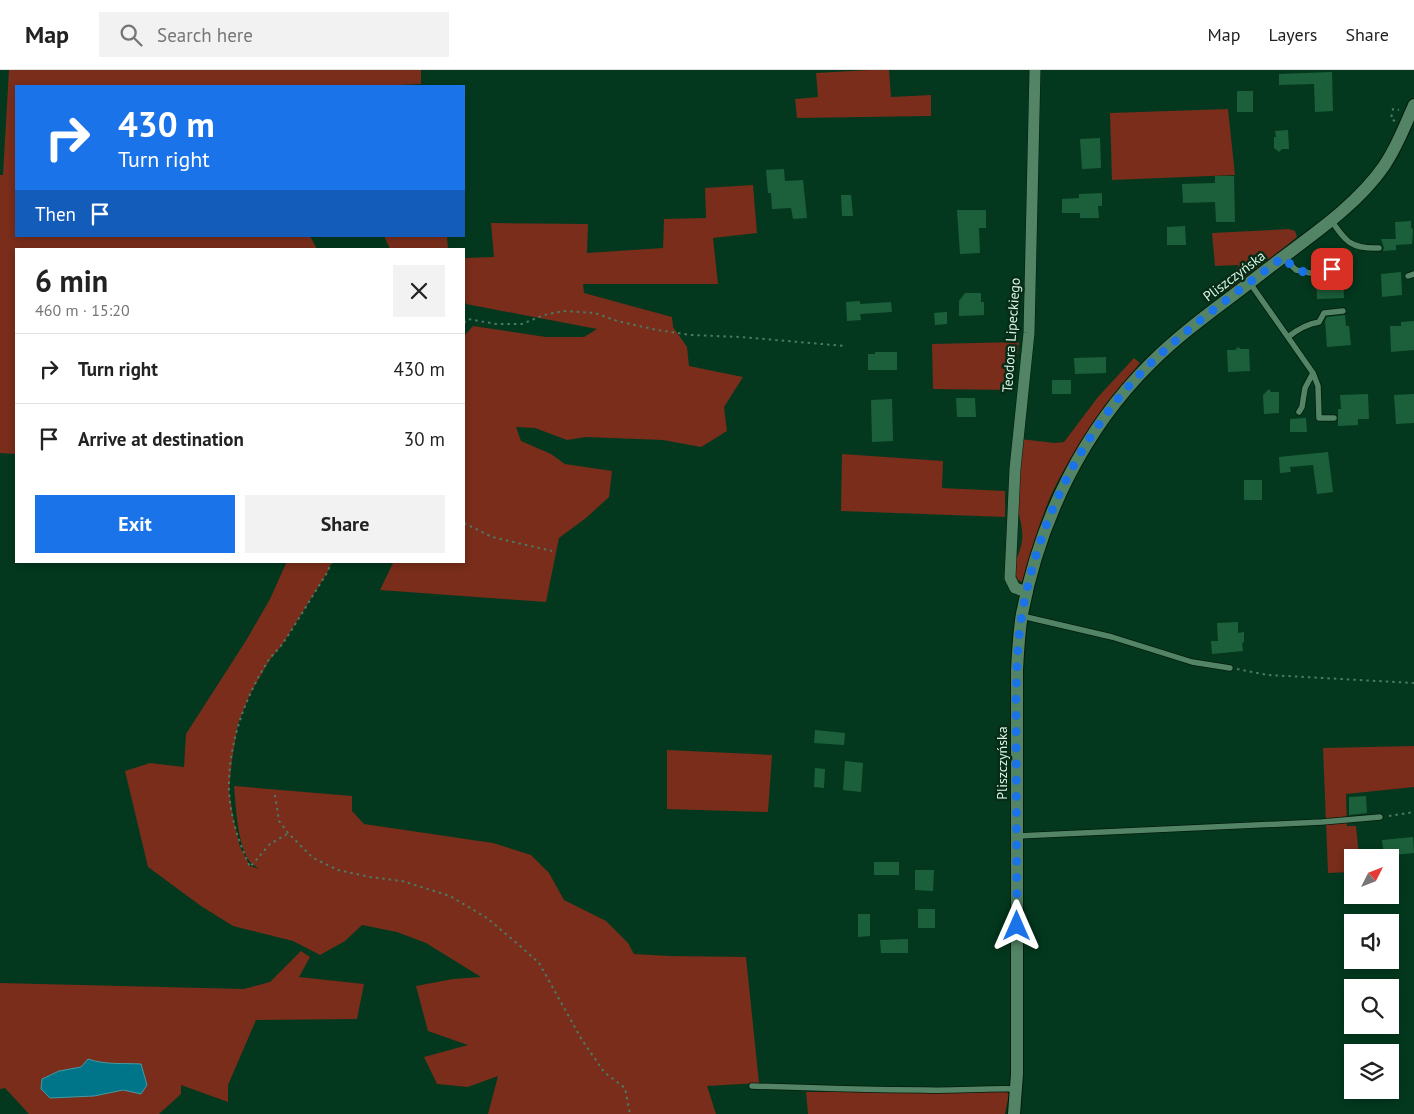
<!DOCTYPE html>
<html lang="en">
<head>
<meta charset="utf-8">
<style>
  :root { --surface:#fff; --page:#f2f2f2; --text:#222; --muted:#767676; --line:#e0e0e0; --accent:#1a73e8 }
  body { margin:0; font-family:"PT Sans",sans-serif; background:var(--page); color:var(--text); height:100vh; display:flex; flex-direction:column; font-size:19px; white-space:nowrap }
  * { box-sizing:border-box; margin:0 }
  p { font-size:16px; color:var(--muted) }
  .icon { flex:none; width:28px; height:28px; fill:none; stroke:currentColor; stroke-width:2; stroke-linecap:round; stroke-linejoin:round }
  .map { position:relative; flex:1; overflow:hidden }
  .sheet { position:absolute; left:15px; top:178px; width:450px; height:315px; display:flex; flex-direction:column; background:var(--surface); border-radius:0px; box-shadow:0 2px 8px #0003 }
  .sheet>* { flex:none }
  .guide { position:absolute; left:15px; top:15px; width:450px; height:152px; border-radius:0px; box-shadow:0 2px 8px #0003; background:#1a73e8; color:#fff; overflow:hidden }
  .needle { width:32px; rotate:48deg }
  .controls { position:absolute; left:1344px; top:779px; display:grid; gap:10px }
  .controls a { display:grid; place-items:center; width:55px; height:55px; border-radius:0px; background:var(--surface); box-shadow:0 2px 8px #0003; font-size:25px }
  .pin { position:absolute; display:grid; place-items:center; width:42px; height:42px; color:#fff; margin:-21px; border-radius:10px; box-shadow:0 2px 8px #0006 }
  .me { position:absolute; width:55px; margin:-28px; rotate:0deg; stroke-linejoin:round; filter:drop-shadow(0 0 4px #0008) }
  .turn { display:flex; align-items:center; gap:18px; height:105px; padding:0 20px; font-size:22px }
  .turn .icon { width:65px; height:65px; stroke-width:2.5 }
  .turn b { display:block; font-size:35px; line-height:42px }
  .then { display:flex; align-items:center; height:48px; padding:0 20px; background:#0003; gap:10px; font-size:19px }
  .round { display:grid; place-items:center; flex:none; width:52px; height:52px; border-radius:0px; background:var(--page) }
  .head { display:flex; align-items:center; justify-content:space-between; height:85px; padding:0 20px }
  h1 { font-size:30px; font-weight:600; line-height:38px }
  .action { display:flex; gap:10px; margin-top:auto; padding:10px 20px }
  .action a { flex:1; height:58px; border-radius:0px; background:var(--accent); color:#fff; font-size:20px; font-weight:600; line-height:58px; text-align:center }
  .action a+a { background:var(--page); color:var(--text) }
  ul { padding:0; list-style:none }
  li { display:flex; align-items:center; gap:15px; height:70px; padding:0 20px; border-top:1px solid var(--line) }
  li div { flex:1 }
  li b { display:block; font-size:19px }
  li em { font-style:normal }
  header { display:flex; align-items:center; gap:30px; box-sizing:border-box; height:70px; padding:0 25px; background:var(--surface); border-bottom:1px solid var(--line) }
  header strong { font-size:24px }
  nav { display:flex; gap:28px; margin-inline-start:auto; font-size:18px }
  .search { width:350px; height:45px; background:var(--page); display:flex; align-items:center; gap:12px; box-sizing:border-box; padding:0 18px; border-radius:0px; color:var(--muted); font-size:19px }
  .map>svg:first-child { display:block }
  .green { fill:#792d1a }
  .water { fill:#007488; stroke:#429ba4 }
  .building { fill:#1c603b }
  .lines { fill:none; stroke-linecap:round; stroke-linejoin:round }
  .service-casing { stroke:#031c0d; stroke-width:7 }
  .minor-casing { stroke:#031c0d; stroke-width:12 }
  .tertiary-casing { stroke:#031c0d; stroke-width:14 }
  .path { stroke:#4d7861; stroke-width:2; stroke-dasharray:2.5 4; stroke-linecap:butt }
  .service { stroke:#538465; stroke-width:5.5 }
  .minor { stroke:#538465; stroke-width:11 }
  .tertiary { stroke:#538465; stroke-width:12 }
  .route { stroke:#1a73e8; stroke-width:9; stroke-dasharray:0 16.2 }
  .labels { text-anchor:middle; stroke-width:5; stroke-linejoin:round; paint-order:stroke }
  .street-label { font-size:14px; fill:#ddf6e4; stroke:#062c18 }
</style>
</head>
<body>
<header>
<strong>Map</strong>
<div class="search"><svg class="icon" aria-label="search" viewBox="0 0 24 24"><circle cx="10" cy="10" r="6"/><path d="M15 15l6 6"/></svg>Search here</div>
<nav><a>Map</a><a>Layers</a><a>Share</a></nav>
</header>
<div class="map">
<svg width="1414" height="1044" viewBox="0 0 1414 1044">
  <rect width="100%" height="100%" fill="#03381e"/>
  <path class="green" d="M9,0H421V14L377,16H16V166H310L317,179H16V384L0,383V105H3Z
    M869,0H889L891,27L931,25V46L797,48L795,29L818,27L816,3Z
    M1228,39L1235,105L1112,110L1110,43Z
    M753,115L757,163L713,168L718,214H583L584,223L672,247L673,257L687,277L689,296L743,307L724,337L727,361L701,377L663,370L586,367L567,370L535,358L516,357L521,371L551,384L565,394L612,401L609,427L586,448L559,468L546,532L380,520L394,491H464V266L473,256L546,267H584L597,259L466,234L464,226V188L494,187L491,153L588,154L587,183L663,178L664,149L706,148L705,118Z
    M1289,159L1295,161L1297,167L1231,220L1224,217L1239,195L1215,196L1212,163Z
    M384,166H447L448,179H390Z
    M1019,272L1012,320L933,319L932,274Z
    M1134,288L1140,293C1105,336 1075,375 1051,425C1039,453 1031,483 1022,512L1017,509C1012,491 1019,488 1022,471C1024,458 1018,445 1017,432C1016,412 1019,390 1020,369L1055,373L1064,372L1098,327Z
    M842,384L943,391L942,418L1005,421V447L841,441Z
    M287,491H332L327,503L282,575L269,591L250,624L238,654L232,690L229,721L234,751L240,777L250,796L259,799C257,797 252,794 250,792C237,775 236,736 234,716L352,726V741L364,754L493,773L531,785L549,803L564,830L606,851L628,873L634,884L670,886L746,887L759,1013L707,1016L716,1044H488L498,1006L468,1017L437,1014L424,987L468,975L428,961L416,916L453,909L481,907L426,873L397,862L362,855L345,871L320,885L293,871L233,856L201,836L148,797L125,701L150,693L184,697L186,664L247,569L270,529Z
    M1414,676V717L1346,724L1347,756H1356L1359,787L1352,788V802L1328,803L1323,678Z
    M667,680L772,685L768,742L667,739Z
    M301,881L310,887L299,907L364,914L357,949L256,950L228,1015V1032L181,1015V1024L159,1044H29L5,1018L0,1019V913L244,919L270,912Z
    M1002,1019L1009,1024L1005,1044H808L806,1022Z"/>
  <path class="water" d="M88,989C105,995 124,993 141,994L147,1015L141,1024L123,1020L94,1026L50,1028L41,1019L42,1009L59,1001L81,997Z"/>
  <path class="building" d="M1332,2L1333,41L1315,42L1314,14L1279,15V4Z
    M1237,21H1253V42H1237Z
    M1288,60L1289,79H1282L1279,82L1274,78V67H1276L1275,61Z
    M1100,68L1101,98L1082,99L1080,69Z
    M784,99L785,111L803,110L807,148L793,149L791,138L772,139L771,123H768L766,100Z
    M1215,106H1234L1235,152H1216L1215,132L1183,133L1182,114L1215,113Z
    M1102,123V136H1098L1099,148H1080V143H1062V129L1079,128V124Z
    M841,125H851L853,146H842Z
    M957,140H986V158H979L980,183L960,184Z
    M1411,151V157L1413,160L1412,174L1396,175L1395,152Z
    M1185,156L1186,175H1167V157Z
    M1381,169H1396V180L1383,181L1384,178Z
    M1401,202L1402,225L1382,227L1381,204Z
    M1343,205L1344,228L1317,229L1316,207Z
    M965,223H981V232H984V245L959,246V231Z
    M860,231V234L891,232L892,242L860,244L861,250L847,251L846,232Z
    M947,242V254L935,255L934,243Z
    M1345,245L1346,256H1349L1351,275L1327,277L1325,251L1327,247Z
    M1414,251V280L1391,282L1390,256H1401V252Z
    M1238,277L1241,279H1249L1250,301L1228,302L1227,280H1235Z
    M875,282H897V300H868V284H875Z
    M1106,287V303L1075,304L1074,288Z
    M1052,310H1071V324H1052Z
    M1269,319L1271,322H1279V343L1264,344L1263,325Z
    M1368,324L1369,349H1358V355L1338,356V339H1341L1340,325Z
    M1414,324V353L1396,354L1394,325Z
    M956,328H975L976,347H957Z
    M892,329L893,371L872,372L871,330Z
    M1306,348L1307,362H1290V349Z
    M1328,382L1333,422L1317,424L1313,395L1290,397L1291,402L1280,403L1279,387Z
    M1244,410H1262V430H1244Z
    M1238,552V563L1244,562V572L1242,573L1243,581L1212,584L1211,571H1218L1217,553Z
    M815,660L845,663L844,675L814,673Z
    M845,691L863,693L861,722L843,720Z
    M815,698L825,699L824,718L814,717Z
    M1366,726L1367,743L1349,745V727Z
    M1413,767L1414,783L1384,786L1382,770Z
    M874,792H899V805H874Z
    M915,800H934L933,821L915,820Z
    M918,839H935V858H918Z
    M858,844H870V866L858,867Z
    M908,869V883H881L880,870Z"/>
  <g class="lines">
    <g class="service-casing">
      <path id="service" d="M1331,150C1346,172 1351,179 1379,178
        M1283,187L1296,200L1310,203L1332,199
        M1408,206L1414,204
        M1250,213L1313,303L1318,316L1319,348H1334
        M1288,267C1298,259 1307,254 1319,252L1324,243L1343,241
        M1299,342L1302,337L1305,318L1313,303
        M1022,546L1112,567L1192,592L1230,598
        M1017,766L1322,752L1380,747
        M752,1016C809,1018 867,1020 925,1020C955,1021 986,1018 1017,1019"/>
    </g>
    <g class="minor-casing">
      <path id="minor" d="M1027,522L1015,518L1010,508L1015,399L1029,263L1035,0"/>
    </g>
    <g class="tertiary-casing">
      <path id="tertiary" d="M1014,1044L1017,1004V600C1018,581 1019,562 1022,544C1040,450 1083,360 1151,293C1186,258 1227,231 1266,200C1306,169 1355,138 1384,96C1397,77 1405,56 1414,35"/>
    </g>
    <path class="path" d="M1395,51L1391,49L1393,39L1399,40
      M464,253L468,249L496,254H522L544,245L563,241L595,243L617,251L657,260L691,265L741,267L845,276
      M464,453L492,467L552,481
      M1237,599L1268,605L1414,613
      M275,725L279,751L288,763L313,788L338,800L370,807L402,811L450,826L487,848L519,875L539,893L582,970L604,1002L625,1018L630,1044
      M1389,746L1414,742
      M287,764L270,774L250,797C239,773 230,747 229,720C228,675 244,629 268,591C272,585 278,580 283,573C298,551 312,526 327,503L332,491"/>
    <use href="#service" class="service"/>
    <use href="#minor" class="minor"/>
    <use href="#tertiary" class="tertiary"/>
  </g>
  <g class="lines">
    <path class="route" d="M1017,856L1016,628C1017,600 1017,572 1022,544C1038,451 1083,358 1152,292C1193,253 1239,221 1283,187L1296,200L1310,203L1332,199"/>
  </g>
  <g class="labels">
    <g class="street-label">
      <text transform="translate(1234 206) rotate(-37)" y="5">Pliszczyńska</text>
      <text transform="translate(1011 265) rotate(-86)" y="5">Teodora Lipeckiego</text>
      <text transform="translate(1002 693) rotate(-90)" y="5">Pliszczyńska</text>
    </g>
  </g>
</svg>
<div class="controls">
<a><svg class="needle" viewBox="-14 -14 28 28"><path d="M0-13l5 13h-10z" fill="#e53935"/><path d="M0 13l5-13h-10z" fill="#767676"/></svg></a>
<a><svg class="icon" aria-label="sound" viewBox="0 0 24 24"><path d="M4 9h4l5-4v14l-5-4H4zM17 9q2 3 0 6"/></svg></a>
<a><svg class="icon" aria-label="search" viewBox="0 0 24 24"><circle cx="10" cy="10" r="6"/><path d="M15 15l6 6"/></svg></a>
<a><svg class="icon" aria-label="layers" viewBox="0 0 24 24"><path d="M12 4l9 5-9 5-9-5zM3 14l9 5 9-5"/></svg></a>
</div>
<div class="pin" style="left:1332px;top:199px;background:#d93025"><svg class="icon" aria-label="arrive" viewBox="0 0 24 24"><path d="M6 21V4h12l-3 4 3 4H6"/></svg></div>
<svg class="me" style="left:1017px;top:856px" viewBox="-20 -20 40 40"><path d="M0-17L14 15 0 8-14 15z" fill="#1a73e8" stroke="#fff" stroke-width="4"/></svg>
<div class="guide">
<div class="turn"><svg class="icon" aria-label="right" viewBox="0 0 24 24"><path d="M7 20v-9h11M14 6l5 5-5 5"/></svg><div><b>430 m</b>Turn right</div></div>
<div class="then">Then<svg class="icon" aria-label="arrive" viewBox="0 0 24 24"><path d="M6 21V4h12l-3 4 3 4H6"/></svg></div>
</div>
<section class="sheet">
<div class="head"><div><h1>6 min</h1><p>460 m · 15:20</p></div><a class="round"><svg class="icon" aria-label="close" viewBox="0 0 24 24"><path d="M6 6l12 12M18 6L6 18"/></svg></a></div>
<ul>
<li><svg class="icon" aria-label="right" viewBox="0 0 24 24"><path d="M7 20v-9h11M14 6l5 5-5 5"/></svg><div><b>Turn right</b></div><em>430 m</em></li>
<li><svg class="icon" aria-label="arrive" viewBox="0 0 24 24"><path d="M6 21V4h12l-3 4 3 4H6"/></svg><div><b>Arrive at destination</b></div><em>30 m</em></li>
</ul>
<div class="action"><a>Exit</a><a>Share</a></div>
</section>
</div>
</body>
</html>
